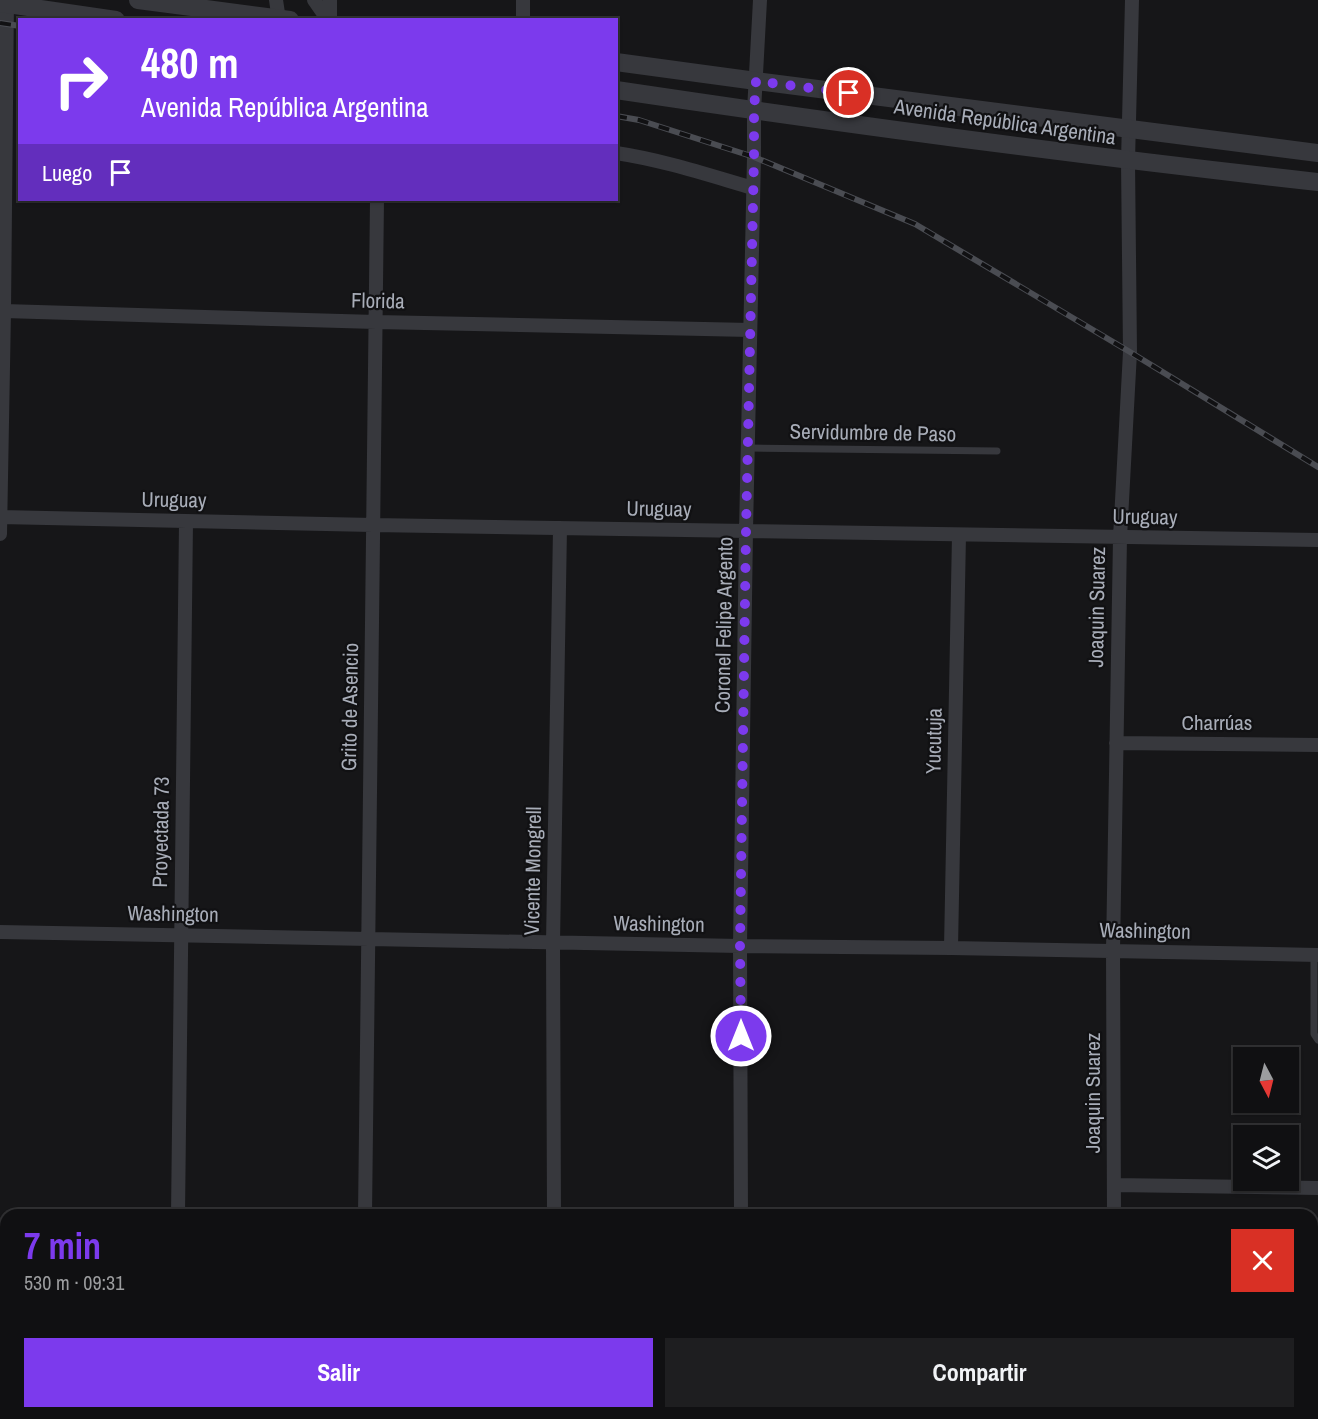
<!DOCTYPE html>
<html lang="es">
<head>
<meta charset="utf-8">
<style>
  :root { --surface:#101012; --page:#1e1e20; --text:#f1f3f6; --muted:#9c9d9f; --line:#303032; --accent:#7c3aed }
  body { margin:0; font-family:"Archivo Narrow",sans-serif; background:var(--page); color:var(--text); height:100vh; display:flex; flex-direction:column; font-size:22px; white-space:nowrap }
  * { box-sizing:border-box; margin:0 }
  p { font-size:20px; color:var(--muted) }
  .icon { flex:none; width:33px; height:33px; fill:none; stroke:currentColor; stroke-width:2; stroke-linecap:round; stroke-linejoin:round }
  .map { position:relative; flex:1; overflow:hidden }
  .side { position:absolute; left:0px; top:1209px; width:1318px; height:210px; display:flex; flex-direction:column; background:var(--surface); border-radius:18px 18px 0 0; box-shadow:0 2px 4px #0004,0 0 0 2px var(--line) }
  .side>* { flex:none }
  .guide { position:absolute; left:18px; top:18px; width:600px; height:183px; border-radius:0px; box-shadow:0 2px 4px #0004,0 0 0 2px var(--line); background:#7c3aed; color:#fff; overflow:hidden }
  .needle { width:39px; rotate:173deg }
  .controls { position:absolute; left:1233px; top:1047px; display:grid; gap:12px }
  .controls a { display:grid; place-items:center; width:66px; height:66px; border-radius:0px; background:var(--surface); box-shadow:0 2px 4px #0004,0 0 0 2px var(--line); font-size:30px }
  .pin { position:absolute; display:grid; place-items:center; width:51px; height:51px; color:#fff; margin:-26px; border:3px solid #fff; border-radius:50%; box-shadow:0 2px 6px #0007 }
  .me { position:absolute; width:66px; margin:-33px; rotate:0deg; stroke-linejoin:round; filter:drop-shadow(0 0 4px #0008) }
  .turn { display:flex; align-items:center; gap:21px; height:126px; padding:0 24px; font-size:27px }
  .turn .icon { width:78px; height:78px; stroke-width:2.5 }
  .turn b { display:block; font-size:42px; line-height:51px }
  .then { display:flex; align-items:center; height:57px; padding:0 24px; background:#0003; gap:12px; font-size:22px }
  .round { display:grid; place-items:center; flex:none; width:63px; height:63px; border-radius:0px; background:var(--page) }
  .head { display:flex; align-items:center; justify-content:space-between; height:102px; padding:0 24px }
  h1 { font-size:36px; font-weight:800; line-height:45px; color:var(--accent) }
  .cta { display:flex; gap:12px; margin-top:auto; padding:12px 24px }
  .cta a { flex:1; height:69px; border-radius:0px; background:var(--accent); color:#fff; font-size:24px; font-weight:800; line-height:69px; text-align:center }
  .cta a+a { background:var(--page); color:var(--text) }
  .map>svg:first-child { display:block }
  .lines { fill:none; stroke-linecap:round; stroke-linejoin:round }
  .service { stroke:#37383d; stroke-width:7 }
  .minor { stroke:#37383d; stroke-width:14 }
  .tertiary { stroke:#37383d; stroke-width:18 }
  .rail-casing { stroke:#4a4c52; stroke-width:6 }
  .rail { stroke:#111113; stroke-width:4; stroke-dasharray:11; stroke-linecap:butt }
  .route { stroke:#7c3aed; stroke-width:10; stroke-dasharray:0 18 }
  .labels { text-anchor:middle; stroke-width:4.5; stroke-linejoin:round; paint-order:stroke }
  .street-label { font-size:21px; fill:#a8adb8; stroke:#111113 }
</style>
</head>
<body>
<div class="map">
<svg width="1318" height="1419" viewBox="0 0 1318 1419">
  <rect width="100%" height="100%" fill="#161618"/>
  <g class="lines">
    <path class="service" d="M749,448L997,451
      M1314,955V1034L1318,1040"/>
    <path class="minor" d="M276,0L279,20
      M314,0L328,20
      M330,0V20
      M523,20V0
      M616,153C663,160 708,175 753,188
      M4,311L376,322L750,330
      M0,517L373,525L1318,540
      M0,534L4,311L7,0
      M1116,743L1318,745
      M0,932L740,946L951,948L1318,955
      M951,948L959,535
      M1114,1185L1318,1188
      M178,1215L186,522
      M365,1215L377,200
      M554,1215L553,943L560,528
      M741,1215L740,946L746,531L754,157V111L760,0
      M1114,1215L1113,951L1120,538L1130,352L1128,161L1132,0
      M0,1385H6
      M1312,1407H1318
      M362,1419V1413
      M741,1419L742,1413
      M1113,1419V1413"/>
    <path class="tertiary" d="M138,0L290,20
      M0,3L116,20
      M616,62L756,81L1318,153
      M616,90C850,125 1084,156 1318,182"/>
    <g class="rail-casing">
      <path id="rail" d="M0,23L20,26
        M616,116L639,120L754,157L915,224L1130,352L1318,467"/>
    </g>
    <use href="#rail" class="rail"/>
  </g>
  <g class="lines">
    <path class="route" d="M741,1036L740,946L746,531L754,157V111L756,81L849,93"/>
  </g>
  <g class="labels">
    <g class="street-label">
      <text transform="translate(1005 122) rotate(8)" y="7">Avenida República Argentina</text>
      <text transform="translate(378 301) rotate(1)" y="7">Florida</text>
      <text transform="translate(873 433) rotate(1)" y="7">Servidumbre de Paso</text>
      <text transform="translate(174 500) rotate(1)" y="7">Uruguay</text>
      <text transform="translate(659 509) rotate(1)" y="7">Uruguay</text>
      <text transform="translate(1145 517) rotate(1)" y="7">Uruguay</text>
      <text transform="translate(1097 607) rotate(-89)" y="7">Joaquin Suarez</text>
      <text transform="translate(724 625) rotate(-89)" y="7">Coronel Felipe Argento</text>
      <text transform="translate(350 707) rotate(-89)" y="7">Grito de Asencio</text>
      <text x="1217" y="730">Charrúas</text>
      <text transform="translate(934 741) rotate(-89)" y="7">Yucutuja</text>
      <text transform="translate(161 832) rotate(-89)" y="7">Proyectada 73</text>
      <text transform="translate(533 871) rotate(-89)" y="7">Vicente Mongrell</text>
      <text transform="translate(173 914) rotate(1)" y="7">Washington</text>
      <text transform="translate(659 924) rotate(1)" y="7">Washington</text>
      <text transform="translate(1145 931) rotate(1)" y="7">Washington</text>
      <text transform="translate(1093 1093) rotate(-90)" y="7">Joaquin Suarez</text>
    </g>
  </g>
</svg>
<div class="controls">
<a><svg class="needle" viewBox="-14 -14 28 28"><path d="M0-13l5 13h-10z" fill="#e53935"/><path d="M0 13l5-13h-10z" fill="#9c9d9f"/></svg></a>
<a><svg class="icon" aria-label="layers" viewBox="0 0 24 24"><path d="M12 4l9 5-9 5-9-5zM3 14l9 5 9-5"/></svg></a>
</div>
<div class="pin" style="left:849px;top:93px;background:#d93025"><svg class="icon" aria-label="arrive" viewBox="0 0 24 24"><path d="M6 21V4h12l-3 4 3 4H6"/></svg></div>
<svg class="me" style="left:741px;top:1036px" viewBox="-20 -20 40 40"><circle r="17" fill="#7c3aed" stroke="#fff" stroke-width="3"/><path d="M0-11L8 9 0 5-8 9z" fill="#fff"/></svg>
<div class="guide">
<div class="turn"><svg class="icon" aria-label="right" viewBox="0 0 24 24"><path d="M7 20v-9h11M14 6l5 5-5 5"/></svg><div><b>480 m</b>Avenida República Argentina</div></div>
<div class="then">Luego<svg class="icon" aria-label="arrive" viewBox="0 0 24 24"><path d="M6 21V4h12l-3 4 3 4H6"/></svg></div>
</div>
<section class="side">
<div class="head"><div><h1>7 min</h1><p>530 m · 09:31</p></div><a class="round" style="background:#d93025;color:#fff"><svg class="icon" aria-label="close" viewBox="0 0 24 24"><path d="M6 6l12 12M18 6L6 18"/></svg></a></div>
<div class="cta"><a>Salir</a><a>Compartir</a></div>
</section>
</div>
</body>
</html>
